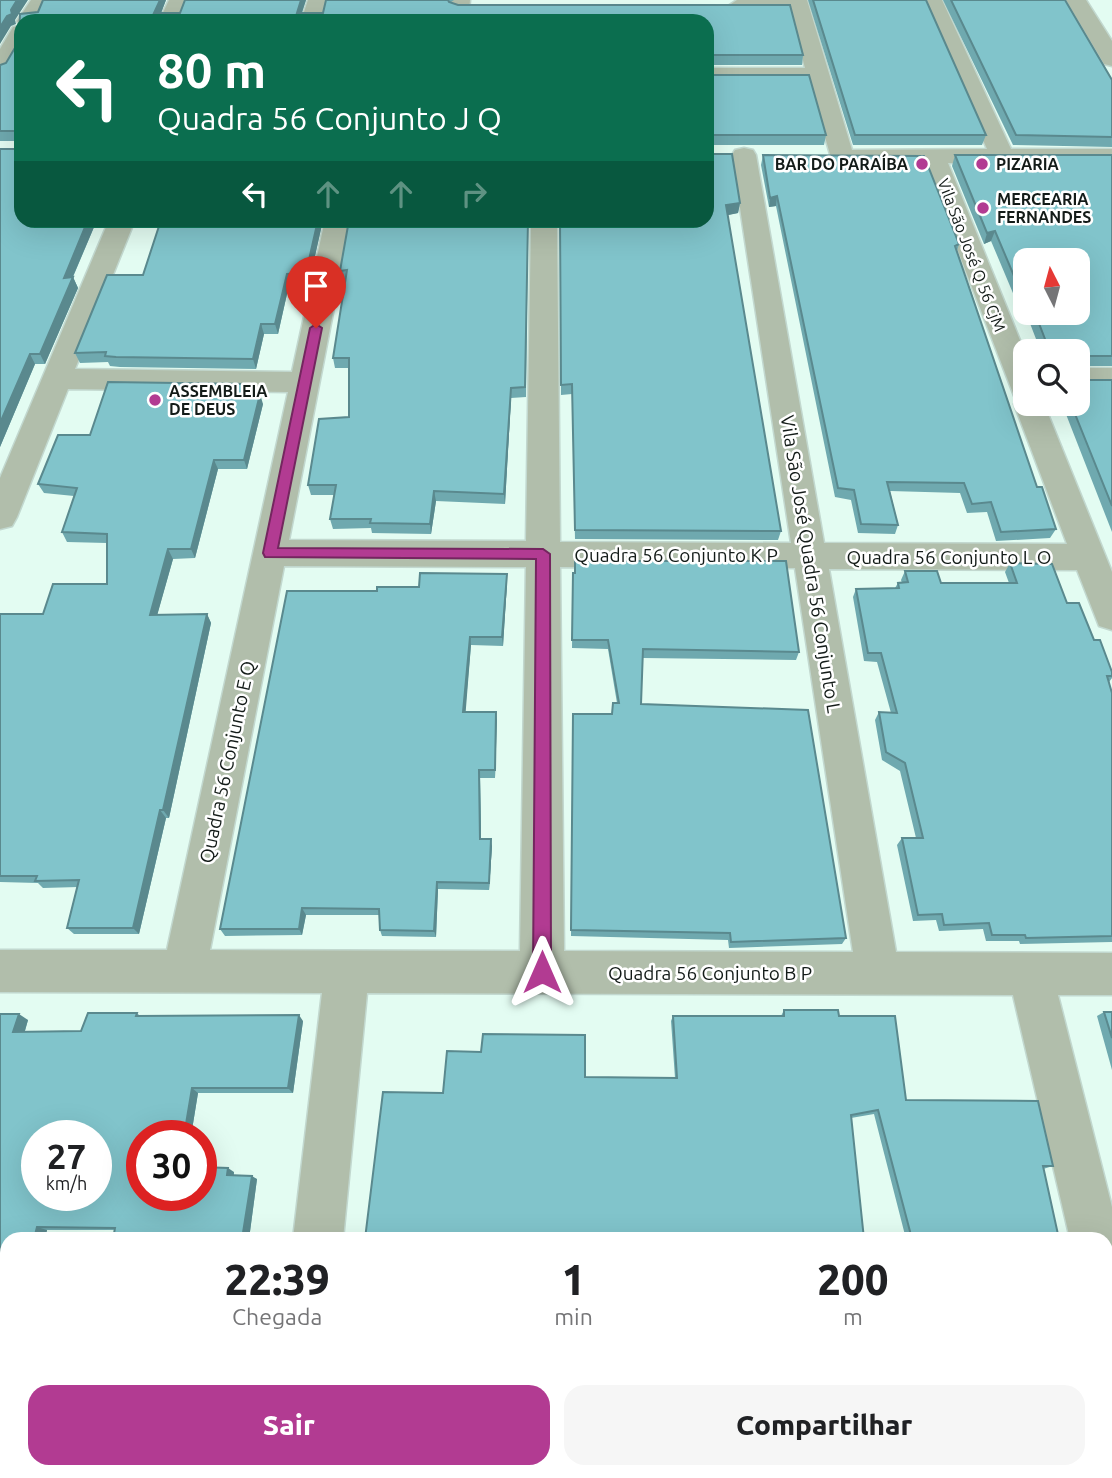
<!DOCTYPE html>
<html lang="pt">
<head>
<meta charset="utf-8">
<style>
  :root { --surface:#fff; --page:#f6f6f6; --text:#202124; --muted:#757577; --accent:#b23b92 }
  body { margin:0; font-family:Ubuntu,sans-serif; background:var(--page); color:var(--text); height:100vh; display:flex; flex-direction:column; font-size:26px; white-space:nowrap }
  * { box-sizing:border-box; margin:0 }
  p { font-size:23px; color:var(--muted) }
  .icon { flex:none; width:38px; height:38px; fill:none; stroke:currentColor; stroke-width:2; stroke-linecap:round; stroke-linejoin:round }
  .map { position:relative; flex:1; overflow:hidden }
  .panel { position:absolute; left:0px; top:1232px; width:1113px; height:247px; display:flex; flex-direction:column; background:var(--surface); border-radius:21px 21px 0 0; box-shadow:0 7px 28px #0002 }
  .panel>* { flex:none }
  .guide { position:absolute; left:14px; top:14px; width:700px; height:214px; border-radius:21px; box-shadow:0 7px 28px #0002; background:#0b6e4f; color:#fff; overflow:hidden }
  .needle { width:46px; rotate:354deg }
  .buttons { position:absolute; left:1013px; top:248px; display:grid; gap:14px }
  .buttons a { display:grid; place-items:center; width:77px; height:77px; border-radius:14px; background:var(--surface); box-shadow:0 7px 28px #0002; font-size:35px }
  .speed { position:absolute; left:21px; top:1120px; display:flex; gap:14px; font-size:35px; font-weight:700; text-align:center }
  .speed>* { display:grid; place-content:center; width:91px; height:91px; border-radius:50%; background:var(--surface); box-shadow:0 7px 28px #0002; line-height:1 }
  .speed small { font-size:18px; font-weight:400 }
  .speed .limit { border:10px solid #d22; background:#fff; color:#111 }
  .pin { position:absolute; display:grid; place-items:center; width:60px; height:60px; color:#fff; margin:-72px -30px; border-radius:50% 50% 50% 0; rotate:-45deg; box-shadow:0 0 7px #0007 }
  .pin .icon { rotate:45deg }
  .me { position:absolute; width:77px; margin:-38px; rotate:0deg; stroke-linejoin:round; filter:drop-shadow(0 0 5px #0008) }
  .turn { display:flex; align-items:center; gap:24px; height:147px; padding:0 28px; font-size:32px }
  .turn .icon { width:91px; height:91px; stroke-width:2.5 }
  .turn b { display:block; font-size:49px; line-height:60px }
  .lanes { display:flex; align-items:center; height:66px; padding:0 28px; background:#0003; justify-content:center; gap:35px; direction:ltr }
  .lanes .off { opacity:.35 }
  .eta { display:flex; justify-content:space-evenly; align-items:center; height:119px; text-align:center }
  .eta b { font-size:42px; font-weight:800; line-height:49px }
  .primary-button { display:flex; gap:14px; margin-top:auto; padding:14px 28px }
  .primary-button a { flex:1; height:80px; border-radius:21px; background:var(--accent); color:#fff; font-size:28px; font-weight:800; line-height:80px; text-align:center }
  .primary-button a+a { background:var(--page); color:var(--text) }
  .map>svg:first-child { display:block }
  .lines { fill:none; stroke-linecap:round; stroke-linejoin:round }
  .street-casing { stroke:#c2d8cf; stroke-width:3 }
  .street { fill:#b1beab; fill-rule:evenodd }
  .wall { fill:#6fa9af }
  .shaded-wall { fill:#5a898e }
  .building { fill:#81c4cb; stroke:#5a898e; stroke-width:2; fill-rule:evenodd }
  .route { fill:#b23b92; stroke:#74265f; stroke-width:2 }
  .poi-dot { fill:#b23b92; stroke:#fff; stroke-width:2.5 }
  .labels { text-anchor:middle; stroke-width:5; stroke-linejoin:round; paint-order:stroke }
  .far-poi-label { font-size:16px; font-weight:bold; fill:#131b18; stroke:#fff; text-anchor:start }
  .far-street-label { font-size:16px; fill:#131b18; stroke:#fff }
  .street-label { font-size:19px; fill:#131b18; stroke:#fff }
</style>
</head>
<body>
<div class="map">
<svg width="1112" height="1478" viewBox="0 0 1112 1478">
  <rect width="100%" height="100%" fill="#e3fcf2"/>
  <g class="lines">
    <g class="street-casing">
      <path id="street" d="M31,0H51L39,21H21V50L8,72L0,74V49L13,27L21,26L17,21Z
        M169,0H189L181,21H159Z
        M308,0H328L323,21H301Z
        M450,0H470L468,21H446Z
        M737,0H807L852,150L987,149L922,0H942L1011,149H1112V163H948L1026,355V404H1044L1112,572V630L1099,626L1077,570L829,569L896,952L1112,953V995H1058L1112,1207V1257L1106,1260V1239H1070L1013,995L367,993L343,1239H293L322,993L0,992V950H167L288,392L68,389L17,517L12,526L0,529V478L109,220H135L75,369L292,372L325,220H351L289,540L526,541L531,220H557L560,542L791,543L732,155L735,150L744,148L753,150L756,155L824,543L1067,544L1014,404L1016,401L924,163L832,161L809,82H707V68H805L790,12L731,10L728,6ZM284,566L526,567L520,951L210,950ZM560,567L795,568L853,952L564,951Z
        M1066,0H1086L1112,41V66L1104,64Z
        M1078,368H1112V388H1078Z
        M1106,1260L1112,1263V1336L1106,1334Z
        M264,1472H320V1478H264Z"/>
    </g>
    <use href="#street" class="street"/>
  </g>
  <path class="wall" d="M43,0H166L161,13H180L185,0H306L302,13H323L326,0H454L451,2L458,5H790L803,55L802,65H707V21H21V220H97L73,277L78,288L45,364H35L0,447V149H18V141H0V65L6,63L19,41L20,14L38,12Z
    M808,0H926L986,135L982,145H853Z
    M943,0H1065L1112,80V147L1013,145Z
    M707,73L826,135L824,145H707Z
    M763,155L959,244L957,251L1037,487L1056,529L1050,538L996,541L987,512L967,513L960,493L890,491L898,525L895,534L858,533L851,500L835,497L776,206L769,207L761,165Z
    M955,155H1112V366H1082V380H1112V532L1062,404H1078V352H1041L1026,313H1078L1026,261V311L1021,312L991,241L984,244L952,166Z
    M740,203L738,213L727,215L781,531L778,540L575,539L572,394L561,395L560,220Z
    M323,220L309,283L289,285L278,334H264L256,369L120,367L110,366L108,362L80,363L75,353L143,275Z
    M528,220L526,397L511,398L505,504L436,501L431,534L372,533L371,528L333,529L330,519L334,495H311L308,485L349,417V368H335L333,358L345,281H342L340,271Z
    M250,394L263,404L247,469H218L195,558L173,559L157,615L207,614L211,623L169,818H166L139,934H74L67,928L78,887L43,888L38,883L0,882V614H43L107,584V543L67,542L62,532L74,496L44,493L38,484L90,435Z
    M1010,563L1067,603L1094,640L1112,672V678L1109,682L1112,693V942L1020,944L1019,941H986L983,929L939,931L936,920L913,921L897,845L902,838H916L900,771L882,760L875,720L879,712L891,713L877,662L864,661L853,597L856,589L895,588L898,583H902L901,580L905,571L941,583H1009L1005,572Z
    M573,573L799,652L796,660L643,658L641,704L846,938L842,944L729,948L728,940L571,936L573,714H612L617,703L608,649L572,648Z
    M507,574V583L503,646L471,645L465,712H496L495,778H480L481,839L492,846L489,890L438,889L436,937L382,936L380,930L379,915H306L302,935L225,936L220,929L377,591L419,587Z
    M784,1010L839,1016L906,1100L1053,1166L1043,1169L1059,1239H906L874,1114L851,1118L443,1093L585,1077L675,1078L671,1021L673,1016H781Z
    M1104,1012H1112V1070L1097,1016Z
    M137,1013L140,1016L303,1021L293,1093H198L191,1136H142V1195L234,1172V1175L257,1179L249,1239H113L115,1230H47L45,1239H7L0,1014L28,1020L25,1031H81Z"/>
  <path class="shaded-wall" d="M17,0H28L15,20L16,24L11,26L0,44V27Z
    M160,0H166L158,21L154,13Z
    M301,0H306L299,21L297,13Z
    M777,196L776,206L769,207L770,198Z
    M740,203L738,213L724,216L726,205Z
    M88,220H97L68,288L64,278Z
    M318,220H323L309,283L306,273Z
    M995,231L991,241L984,244L987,233Z
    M287,274L289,285L278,334L275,324Z
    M73,277L78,288L45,364L40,354Z
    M1026,302V310L1021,312Z
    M261,324L264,334L256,369L253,359Z
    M30,354L35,364L0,447V423Z
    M247,384L250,394L245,395Z
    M511,388V398L505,504L504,494Z
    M260,394L263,404L247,469L244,460Z
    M214,460L218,469L195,558L191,549Z
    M434,491L436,501L431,534L430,524Z
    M168,549L173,559L155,623L150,615Z
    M507,574V583L503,646L502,637Z
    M207,614L211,623L169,818L163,810Z
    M470,637L471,645L465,720L463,712Z
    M496,712L497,720L495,778V770Z
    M479,770L480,778L481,846L480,839Z
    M160,810L166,818L139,934L133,928Z
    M491,839L492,846L489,890V883Z
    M437,882L438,889L436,937L434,931Z
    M302,908L306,915L302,935L299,929Z
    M19,1014L28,1020L23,1037L13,1032Z
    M299,1015L303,1021L293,1093L288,1088Z
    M192,1088L198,1093L191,1136H184Z
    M228,1168L234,1172L233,1178L227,1175Z
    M252,1176L257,1179L249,1239H242Z
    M37,1227L47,1230L45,1239H34Z"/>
  <path class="building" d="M0,0H17L11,10L12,14L7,16L0,27Z
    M43,0H160L154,13H180L185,0H301L297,13H323L326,0H448L449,2L458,5H790L803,55H708L707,57V21H21V220H88L64,278L73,277L40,354H30L0,423V149H18V131H0V65L6,63L19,41L20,14L38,12Z
    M813,0H926L986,135H855Z
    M951,0H1065L1112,80V137L1016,135Z
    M707,73L708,75H809L826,135H708L707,136Z
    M707,154H732L740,203L726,205L781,531L575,530L572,384L561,385L560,220H707Z
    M763,155L924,156L959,244L955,246L1037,487H1042L1056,529L1001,532L991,502L972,504L964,483L887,482L898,525L861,524L854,490L838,488L777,196L770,198Z
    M955,155H1112V356H1081L1082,380H1112V506L1071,404H1078V352H1050L1035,313H1078V261H1026L1025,302L995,231L987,233Z
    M161,220H318L306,273L287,274L275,324H261L253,359L116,357L105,356L106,352L75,353L107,275H143Z
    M349,220H528L525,387L511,388L504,494L434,491L430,524L370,523L371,519H330L336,485H308L319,419L349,417V358H333L347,270L340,271Z
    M108,382L247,384L245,395L260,394L244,460H214L191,549H168L150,615L207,614L163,810H160L133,928H67L79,880L35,881L37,876H0V614H43L53,584H107V534L62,532L77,488L38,484L58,435H90Z
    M575,561H786L799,652L643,649L641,704L808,710L846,938L731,942L730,933L571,930L573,714H612L613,703H619L608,640H572L573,573H575Z
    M1010,563L1052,564L1067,603H1079L1094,640H1100L1112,672V676H1107L1112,693V936L1026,938L1025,935H992L989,923L944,925L942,914L918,915L902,838H923L905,763L886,752L879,712L897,713L881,653H868L856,589L899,588L898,583L908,582L905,571H937L941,583H1017Z
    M420,573L507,574L502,637H470L463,712H496L495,770H479L480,839H491L489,883L437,882L434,931L380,930L379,909L302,908L299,929H220L287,591H377V587H419Z
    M784,1010H838L839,1016H895L906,1100L1038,1101L1053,1166H1043L1059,1239H912L878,1110L851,1115L864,1239H365L383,1092L443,1093L447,1051L481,1052L483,1034L585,1035V1077L677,1078L673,1016H784Z
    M1104,1012H1112V1038Z
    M88,1013H137L136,1016L299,1015L288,1088H192L184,1136H142V1195H201V1167L228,1168L227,1175L252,1176L242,1239H113L115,1228L37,1227L34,1239H7V1340H0V1014H19L13,1032L81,1031ZM37,1136H96V1195H37Z"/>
  <path class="route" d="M316,324L322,328L278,548L543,549L550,554L551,972L548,979L542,981L535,979L533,972L536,559L265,557L263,553L310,328Z"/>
  <g class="poi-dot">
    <circle cx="922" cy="164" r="7"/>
    <circle cx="982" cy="164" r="7"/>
    <circle cx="983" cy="208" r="7"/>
    <circle cx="155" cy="400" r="7"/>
  </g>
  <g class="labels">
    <g class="far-poi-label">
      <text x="908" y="170" text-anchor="end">BAR DO PARAÍBA</text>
      <text x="996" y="170">PIZARIA</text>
      <text x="997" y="205">MERCEARIA<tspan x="997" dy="18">FERNANDES</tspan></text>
      <text x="169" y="397">ASSEMBLEIA<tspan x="169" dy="18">DE DEUS</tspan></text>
    </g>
    <g class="far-street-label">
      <text transform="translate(972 255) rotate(69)" y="6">Vila São José Q 56 CjM</text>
    </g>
    <g class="street-label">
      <text x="676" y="562">Quadra 56 Conjunto K P</text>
      <text x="949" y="564">Quadra 56 Conjunto L O</text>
      <text transform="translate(811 564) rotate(81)" y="7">Vila São José Quadra 56 Conjunto L</text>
      <text transform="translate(227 762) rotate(-78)" y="7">Quadra 56 Conjunto E Q</text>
      <text x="710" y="980">Quadra 56 Conjunto B P</text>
    </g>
  </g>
</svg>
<div class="buttons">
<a><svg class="needle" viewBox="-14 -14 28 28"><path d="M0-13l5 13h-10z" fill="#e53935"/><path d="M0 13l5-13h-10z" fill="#757577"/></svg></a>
<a><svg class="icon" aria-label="search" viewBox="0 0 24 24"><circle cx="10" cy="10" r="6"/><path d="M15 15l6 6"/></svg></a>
</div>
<div class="speed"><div>27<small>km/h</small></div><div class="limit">30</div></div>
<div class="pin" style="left:316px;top:328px;background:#d93025"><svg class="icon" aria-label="arrive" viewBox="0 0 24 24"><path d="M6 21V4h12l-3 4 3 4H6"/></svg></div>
<svg class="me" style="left:542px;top:972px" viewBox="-20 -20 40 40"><path d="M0-17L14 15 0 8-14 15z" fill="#b23b92" stroke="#fff" stroke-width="4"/></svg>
<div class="guide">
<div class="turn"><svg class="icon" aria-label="left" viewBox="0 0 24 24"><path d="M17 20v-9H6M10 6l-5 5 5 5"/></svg><div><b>80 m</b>Quadra 56 Conjunto J Q</div></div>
<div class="lanes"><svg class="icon" aria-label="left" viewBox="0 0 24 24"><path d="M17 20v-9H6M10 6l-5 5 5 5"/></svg><svg class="icon off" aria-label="ahead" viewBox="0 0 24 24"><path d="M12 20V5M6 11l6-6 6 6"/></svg><svg class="icon off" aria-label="ahead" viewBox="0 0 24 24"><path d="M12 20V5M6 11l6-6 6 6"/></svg><svg class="icon off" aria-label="right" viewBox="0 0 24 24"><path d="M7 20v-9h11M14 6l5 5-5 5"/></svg></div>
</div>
<section class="panel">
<div class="eta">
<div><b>22:39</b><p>Chegada</p></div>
<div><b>1</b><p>min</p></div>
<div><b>200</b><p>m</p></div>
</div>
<div class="primary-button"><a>Sair</a><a>Compartilhar</a></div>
</section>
</div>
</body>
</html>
